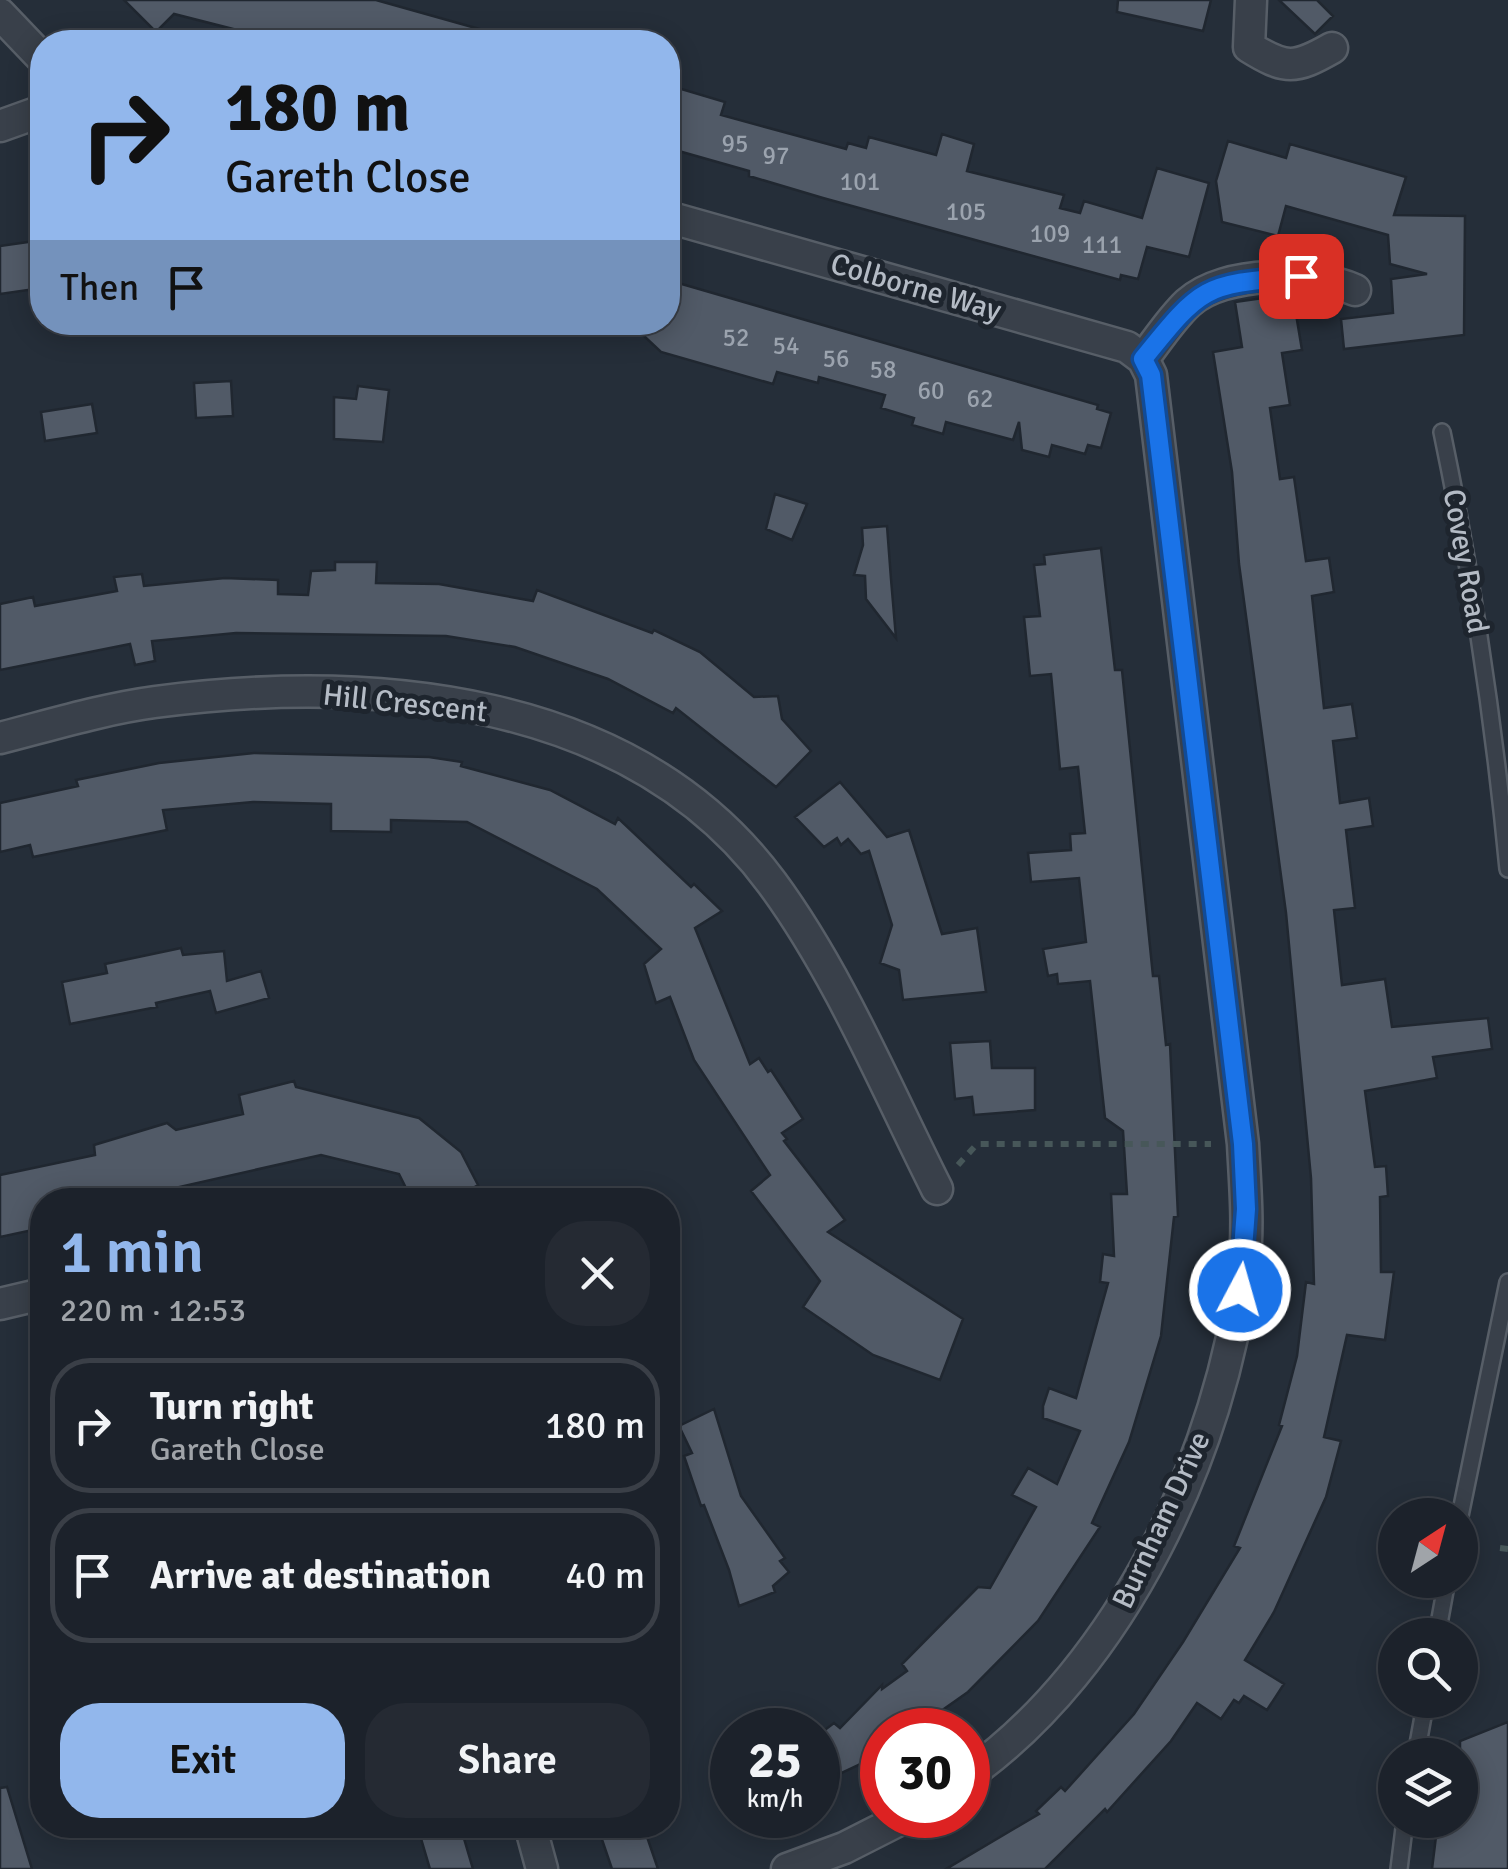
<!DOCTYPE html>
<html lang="en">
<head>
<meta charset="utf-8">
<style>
  :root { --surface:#1c222b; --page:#252a33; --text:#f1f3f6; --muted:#a0a4a9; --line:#3a3f47; --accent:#92b7ec }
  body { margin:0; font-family:Signika,sans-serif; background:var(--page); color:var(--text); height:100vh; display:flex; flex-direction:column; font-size:38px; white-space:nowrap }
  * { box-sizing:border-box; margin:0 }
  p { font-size:32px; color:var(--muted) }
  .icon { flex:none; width:55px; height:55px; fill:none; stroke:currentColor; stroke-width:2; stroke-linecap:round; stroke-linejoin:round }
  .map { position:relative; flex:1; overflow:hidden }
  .panel { position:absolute; left:30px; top:1188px; width:650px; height:650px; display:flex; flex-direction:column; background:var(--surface); border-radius:40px; box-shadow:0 5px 25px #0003,0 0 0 2px var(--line) }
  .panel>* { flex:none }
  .guide { position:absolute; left:30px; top:30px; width:650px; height:305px; border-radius:40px; box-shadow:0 5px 25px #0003,0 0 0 2px var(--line); background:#92b7ec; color:#111; overflow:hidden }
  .needle { width:65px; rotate:36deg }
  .controls { position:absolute; left:1378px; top:1498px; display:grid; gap:20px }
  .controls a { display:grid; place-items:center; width:100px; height:100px; border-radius:50%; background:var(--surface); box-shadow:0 5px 25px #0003,0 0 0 2px var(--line); font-size:50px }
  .speed { position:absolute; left:710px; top:1708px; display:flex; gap:20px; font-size:50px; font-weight:700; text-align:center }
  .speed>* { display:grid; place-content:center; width:130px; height:130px; border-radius:50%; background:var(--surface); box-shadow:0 5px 25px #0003,0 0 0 2px var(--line); line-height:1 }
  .speed small { font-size:25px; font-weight:400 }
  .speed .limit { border:15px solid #d22; background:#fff; color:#111 }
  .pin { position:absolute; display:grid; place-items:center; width:85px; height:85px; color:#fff; margin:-42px; border-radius:20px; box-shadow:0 5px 15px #0006 }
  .me { position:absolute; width:110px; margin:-55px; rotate:6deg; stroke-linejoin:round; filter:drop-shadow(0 0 8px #0008) }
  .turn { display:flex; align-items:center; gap:35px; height:210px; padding:0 30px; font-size:45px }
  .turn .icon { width:130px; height:130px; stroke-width:2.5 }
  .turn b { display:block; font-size:70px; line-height:85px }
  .then { display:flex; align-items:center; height:95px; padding:0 30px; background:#0003; gap:20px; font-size:38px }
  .round { display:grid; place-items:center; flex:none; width:105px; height:105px; border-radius:40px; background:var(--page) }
  .summary { display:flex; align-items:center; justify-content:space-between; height:170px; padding:0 30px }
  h1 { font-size:60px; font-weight:600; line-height:75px; color:var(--accent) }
  .action { display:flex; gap:20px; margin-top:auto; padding:20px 30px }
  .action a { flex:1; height:115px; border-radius:40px; background:var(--accent); color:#111; font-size:40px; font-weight:600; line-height:115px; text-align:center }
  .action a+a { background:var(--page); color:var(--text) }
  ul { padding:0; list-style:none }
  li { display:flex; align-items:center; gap:30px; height:135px; margin:0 20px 15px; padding:0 10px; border:5px solid var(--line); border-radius:40px }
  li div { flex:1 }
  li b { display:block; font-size:38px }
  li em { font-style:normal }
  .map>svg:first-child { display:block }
  .building { fill:#515a67; stroke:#202730; stroke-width:2.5 }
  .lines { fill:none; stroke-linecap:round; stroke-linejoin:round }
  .lane-casing { stroke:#575e67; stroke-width:20 }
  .street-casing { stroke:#575e67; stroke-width:35 }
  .path { stroke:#475759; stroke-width:6; stroke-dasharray:8 8; stroke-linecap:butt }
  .lane { stroke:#39404a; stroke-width:15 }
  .street { stroke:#39404a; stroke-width:30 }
  .route-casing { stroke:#114b97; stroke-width:25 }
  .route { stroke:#1a73e8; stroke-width:18 }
  .labels { text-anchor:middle; stroke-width:10; stroke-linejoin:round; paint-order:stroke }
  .number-label { font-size:25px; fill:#9ba3ae }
  .street-label { font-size:30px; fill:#b4bbc5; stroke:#1e252e }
</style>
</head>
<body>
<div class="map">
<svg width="1508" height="1869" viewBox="0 0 1508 1869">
  <rect width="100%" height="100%" fill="#252e39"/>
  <path class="building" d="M124,0H376L497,34L496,42H284L174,14L156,32Z
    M1118,0H1211L1203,31L1117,12Z
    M1279,0H1317L1333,16L1315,34Z
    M668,85L725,102L721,115L846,149L848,143L866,148L869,137L936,155L942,134L974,144L967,171L1064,195L1060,208L1080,213L1084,201L1142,218L1157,168L1209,183L1189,257L1147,247L1138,279L1121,275L1120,280L823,198L749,176V171L668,148Z
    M1228,141L1286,158L1290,144L1406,177L1394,215L1465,216L1464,335L1344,349L1341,319L1393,313L1391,279L1427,274L1390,264L1388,235L1286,206L1278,236L1222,222L1216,181Z
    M42,240V288L0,294V246Z
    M668,280L1098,405L1097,409L1111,413L1101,448L1088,445L1085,454L1052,445L1049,457L1022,450L1019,422L1013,440L946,422L943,434L912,425L914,418L881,408L885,395L819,377L818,383L777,372L773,384L661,352L629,322H668Z
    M1278,296H1293L1302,350L1282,353L1290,405L1270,408L1280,479L1294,477L1306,561L1329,558L1334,592L1312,596L1324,708L1352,704L1357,738L1333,741L1340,803L1369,798L1373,826L1346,830L1355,908L1334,910L1342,985L1385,979L1392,1027L1488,1018L1492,1049L1433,1057L1437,1078L1365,1091L1375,1167L1386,1166L1388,1196L1380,1197L1381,1272H1394L1385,1340L1347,1335L1324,1437L1341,1441L1326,1497L1274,1612L1245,1660L1284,1684L1267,1710L1244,1696L1239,1703L1234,1700L1221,1719L1197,1703L1171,1741L1107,1812L1105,1809L1045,1869H946L1039,1814L1036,1811L1061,1787L1065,1791L1134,1714L1183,1642L1240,1548L1234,1546L1282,1426L1279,1425L1297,1356L1306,1282L1314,1284L1311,1178L1286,913L1239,564L1232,472L1213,352L1242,347L1235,302Z
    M231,381L233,416L196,418L194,383Z
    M358,386L389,390L383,442L334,439V397L356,399Z
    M92,404L97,433L45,441L41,412Z
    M775,494L807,504L792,540L766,529Z
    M887,526L891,579L896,638L866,599L865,576L854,575L863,545L862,528Z
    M1101,548L1115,670H1122L1153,976H1159L1166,1045L1170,1044L1178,1216L1174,1217L1161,1336L1129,1442L1092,1523L1100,1527L1038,1621L968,1692L914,1730H882V1754L818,1784V1735L834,1723L840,1728L882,1685V1689L907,1671L902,1664L978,1587L990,1588L1036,1507L1012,1495L1028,1468L1057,1484L1080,1431L1043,1418V1406L1049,1388L1076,1398L1108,1283L1100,1282L1103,1254L1114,1256L1111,1194H1127L1123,1131L1105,1118L1090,981L1058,984L1057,974L1048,976L1043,949L1086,942L1079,878L1031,882L1028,853L1071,850L1070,834L1085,833L1078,767L1060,769L1051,674L1030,676L1024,617L1040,616L1034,565L1045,564L1044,555Z
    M335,562H377L376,583L439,584L533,601L537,590L652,633L654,630L700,652L754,697L778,696L782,719L811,751L776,787L676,708L673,713L608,679L515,647L446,636L236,633L152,641L155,661L135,665L130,644L0,670V604L33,597L35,606L117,591L114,577L142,574L144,586L225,578L278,580V594L308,595L311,571L335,570Z
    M254,753L429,757L462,762L461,766L550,790L615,824L618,818L691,887L694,884L722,911L695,928L750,1064L759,1058L768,1072L771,1070L803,1119L782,1133L787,1139L784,1141L845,1220L828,1232L963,1319L940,1380L873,1355L803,1307L820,1281L751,1191L770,1175L694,1060L670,997L656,1003L644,964L661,949L597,889L467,822L391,820V832L331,831V804L253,802L163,810L167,830L33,857L30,845L0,852V803L78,786L76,780L159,763Z
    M840,782L887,837L909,830L942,934L977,928L986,992L903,1000L899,970L880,963L892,925L869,851L861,854L848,839L841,845L837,838L824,847L795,817Z
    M181,948L183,955L224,951L227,981L261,971L269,998L216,1013L210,991L156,1003L157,1007L70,1024L62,982L107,973L105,964Z
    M990,1041L992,1068H1035V1110L974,1115L972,1097L955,1099L950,1043Z
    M294,1081L296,1087L419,1118L461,1152L478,1185L473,1188L477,1200H412L399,1174L321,1155L122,1200H42V1228L0,1237V1175L95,1155L94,1145L167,1123L176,1130L243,1114L239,1095Z
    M714,1409L741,1496L785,1558L780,1561L789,1572L773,1586L775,1592L739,1606L729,1570L704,1505L701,1506L684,1456L692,1453L679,1426Z
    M1508,1722V1869H1432L1438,1820H1460V1741Z
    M7,1787L32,1869H0V1788Z
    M417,1825H460L473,1869H430Z
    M597,1825H643L658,1869H612Z"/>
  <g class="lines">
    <g class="lane-casing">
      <path id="lane" d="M1442,432C1472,576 1494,722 1508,869
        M1460,1516L1508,1282
        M1437,1635L1447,1580
        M1416,1755L1426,1700
        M1399,1869L1405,1820"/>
    </g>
    <g class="street-casing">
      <path id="street" d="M1251,0L1249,47C1286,70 1295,69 1332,48
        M0,14L42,58
        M0,126L42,111
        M668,217L1127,347L1143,359L1151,375L1243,1144C1245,1184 1249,1226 1244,1266C1222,1451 1122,1666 968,1775
        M1143,359C1157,341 1171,319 1188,303C1224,270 1312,271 1355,290
        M0,738C51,725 103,709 155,702C369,674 632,693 772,883C839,974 886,1088 937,1189
        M0,1304L42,1294
        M530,1825L542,1869
        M787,1869L844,1848L909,1815"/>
    </g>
    <path class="path" d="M958,1165L977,1144H1211
      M1500,1548L1508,1549"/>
    <use href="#lane" class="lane"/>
    <use href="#street" class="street"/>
  </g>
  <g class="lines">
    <g class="route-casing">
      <path id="route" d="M1240,1290L1246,1209L1243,1144L1151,375L1143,359C1204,283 1204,285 1301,276"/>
    </g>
    <use href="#route" class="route"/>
  </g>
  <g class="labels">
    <g class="number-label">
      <text x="735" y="152">95</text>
      <text x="776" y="164">97</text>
      <text x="860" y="190">101</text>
      <text x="966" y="220">105</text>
      <text x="1050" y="242">109</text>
      <text x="1102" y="253">111</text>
      <text x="736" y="346">52</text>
      <text x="786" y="354">54</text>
      <text x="836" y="367">56</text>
      <text x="883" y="378">58</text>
      <text x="931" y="399">60</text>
      <text x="980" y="407">62</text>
    </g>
    <g class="street-label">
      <text transform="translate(916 287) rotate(16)" y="10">Colborne Way</text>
      <text transform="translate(1466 561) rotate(80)" y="10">Covey Road</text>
      <text transform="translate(405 703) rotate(6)" y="10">Hill Crescent</text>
      <text transform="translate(1161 1520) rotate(-65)" y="10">Burnham Drive</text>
    </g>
  </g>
</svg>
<div class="controls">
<a><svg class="needle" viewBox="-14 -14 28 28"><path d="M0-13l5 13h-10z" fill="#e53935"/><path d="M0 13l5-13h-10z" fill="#a0a4a9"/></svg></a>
<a><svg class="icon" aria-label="search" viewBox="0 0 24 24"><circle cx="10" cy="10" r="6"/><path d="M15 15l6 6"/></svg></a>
<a><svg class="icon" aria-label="layers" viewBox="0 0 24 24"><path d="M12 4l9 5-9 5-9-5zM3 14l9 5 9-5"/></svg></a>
</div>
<div class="speed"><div>25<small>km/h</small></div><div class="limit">30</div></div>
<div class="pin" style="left:1301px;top:276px;background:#d93025"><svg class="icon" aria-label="arrive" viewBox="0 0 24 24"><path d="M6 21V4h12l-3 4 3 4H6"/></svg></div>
<svg class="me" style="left:1240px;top:1290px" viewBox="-20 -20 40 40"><circle r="17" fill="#1a73e8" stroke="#fff" stroke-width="3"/><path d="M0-11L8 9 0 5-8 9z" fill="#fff"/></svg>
<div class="guide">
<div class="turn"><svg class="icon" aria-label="right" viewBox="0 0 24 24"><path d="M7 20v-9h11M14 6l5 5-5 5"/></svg><div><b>180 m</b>Gareth Close</div></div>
<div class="then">Then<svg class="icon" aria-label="arrive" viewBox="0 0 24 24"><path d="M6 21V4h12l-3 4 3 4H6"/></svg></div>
</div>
<section class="panel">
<div class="summary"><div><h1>1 min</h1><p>220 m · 12:53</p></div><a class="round"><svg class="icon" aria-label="close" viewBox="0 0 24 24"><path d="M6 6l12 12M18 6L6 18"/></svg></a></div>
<ul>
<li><svg class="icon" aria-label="right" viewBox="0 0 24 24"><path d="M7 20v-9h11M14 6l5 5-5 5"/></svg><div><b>Turn right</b><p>Gareth Close</p></div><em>180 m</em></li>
<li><svg class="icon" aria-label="arrive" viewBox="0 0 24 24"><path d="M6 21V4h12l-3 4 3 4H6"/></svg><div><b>Arrive at destination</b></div><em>40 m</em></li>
</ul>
<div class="action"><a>Exit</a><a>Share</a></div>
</section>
</div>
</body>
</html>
